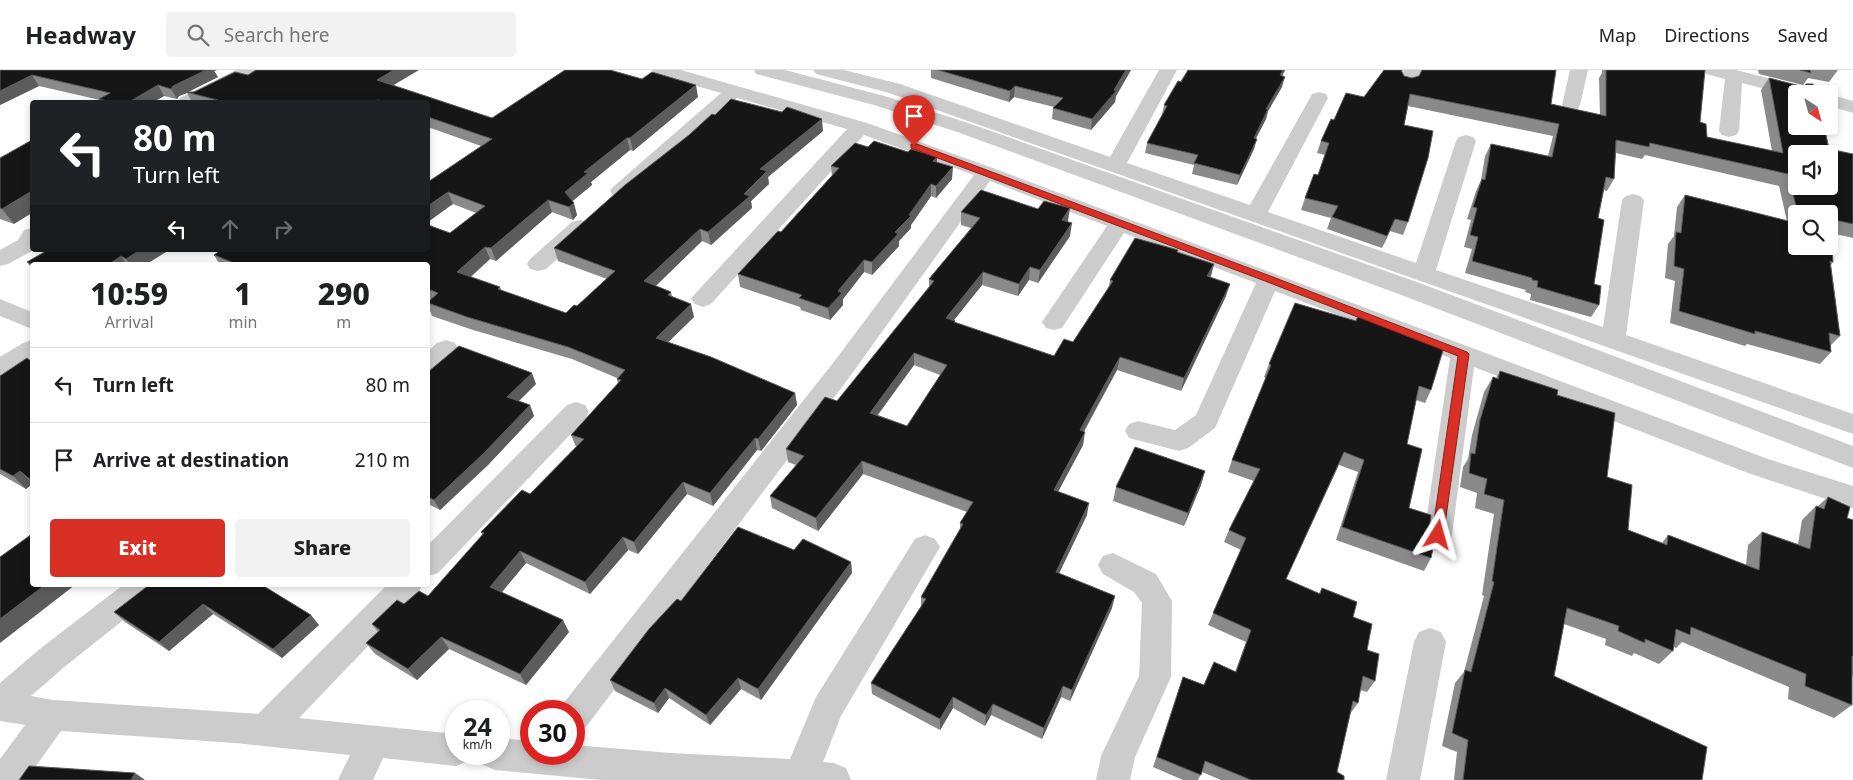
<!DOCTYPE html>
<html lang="en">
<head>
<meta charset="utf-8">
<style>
  :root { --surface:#fff; --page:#f2f2f2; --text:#202124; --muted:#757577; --line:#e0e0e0; --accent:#d93025 }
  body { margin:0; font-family:"Noto Sans",sans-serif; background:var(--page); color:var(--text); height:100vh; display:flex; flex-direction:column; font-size:19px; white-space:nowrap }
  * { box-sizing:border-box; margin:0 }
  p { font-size:16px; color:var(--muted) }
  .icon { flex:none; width:28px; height:28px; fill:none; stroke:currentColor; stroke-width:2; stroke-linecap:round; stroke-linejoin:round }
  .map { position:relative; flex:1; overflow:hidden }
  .sheet { position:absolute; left:30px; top:192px; width:400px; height:325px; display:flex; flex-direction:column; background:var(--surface); border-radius:5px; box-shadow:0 2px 8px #0003 }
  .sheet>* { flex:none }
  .guide { position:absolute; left:30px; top:30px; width:400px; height:152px; border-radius:5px; box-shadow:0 2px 8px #0003; background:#202124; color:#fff; overflow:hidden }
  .needle { width:32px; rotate:144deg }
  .controls { position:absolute; left:1788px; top:15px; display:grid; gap:10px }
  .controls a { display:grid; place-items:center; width:50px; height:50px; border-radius:5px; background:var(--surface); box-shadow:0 2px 8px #0003; font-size:25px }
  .speed { position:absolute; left:445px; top:630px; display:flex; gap:10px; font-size:25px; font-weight:700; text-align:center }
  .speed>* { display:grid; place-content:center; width:65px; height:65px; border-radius:50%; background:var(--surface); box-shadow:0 2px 8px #0003; line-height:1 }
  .speed small { font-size:12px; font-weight:400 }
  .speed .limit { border:8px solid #d22; background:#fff; color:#111 }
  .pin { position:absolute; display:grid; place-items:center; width:42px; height:42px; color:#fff; margin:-51px -21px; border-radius:50% 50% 50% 0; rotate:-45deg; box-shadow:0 0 5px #0007 }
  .pin .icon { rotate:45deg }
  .me { position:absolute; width:55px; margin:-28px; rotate:8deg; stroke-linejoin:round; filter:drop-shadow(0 0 4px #0008) }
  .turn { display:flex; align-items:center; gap:18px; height:105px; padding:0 20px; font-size:22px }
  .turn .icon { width:65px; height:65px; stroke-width:2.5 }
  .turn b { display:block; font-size:35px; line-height:42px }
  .lanes { display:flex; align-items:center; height:48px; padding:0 20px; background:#0003; justify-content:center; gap:25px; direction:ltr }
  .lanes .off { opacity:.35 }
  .eta { display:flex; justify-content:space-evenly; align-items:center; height:85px; text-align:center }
  .eta b { font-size:30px; font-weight:800; line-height:35px }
  .action { display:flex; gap:10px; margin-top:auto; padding:10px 20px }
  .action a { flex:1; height:58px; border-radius:5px; background:var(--accent); color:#fff; font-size:20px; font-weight:800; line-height:58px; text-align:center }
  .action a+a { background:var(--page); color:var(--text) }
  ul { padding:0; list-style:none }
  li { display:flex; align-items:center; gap:15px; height:75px; padding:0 20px; border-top:1px solid var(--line) }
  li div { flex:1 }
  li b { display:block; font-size:19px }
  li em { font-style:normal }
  header { display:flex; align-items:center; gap:30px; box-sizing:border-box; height:70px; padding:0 25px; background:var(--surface); border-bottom:1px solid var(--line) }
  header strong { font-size:24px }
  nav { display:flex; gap:28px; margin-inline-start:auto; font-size:18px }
  .search { width:350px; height:45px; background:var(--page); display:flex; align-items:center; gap:12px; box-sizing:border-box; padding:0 18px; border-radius:5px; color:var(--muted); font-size:19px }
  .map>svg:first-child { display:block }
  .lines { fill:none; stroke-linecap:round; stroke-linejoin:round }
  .minor { fill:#ccc; fill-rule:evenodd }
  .tertiary { fill:#ccc; fill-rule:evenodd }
  .wall { fill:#8a8a8a; fill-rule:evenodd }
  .shaded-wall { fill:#5c5c5c }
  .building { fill:#161616; stroke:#5c5c5c; fill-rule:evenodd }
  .route { fill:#d93025; stroke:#8d1f18 }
</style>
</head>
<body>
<header>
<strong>Headway</strong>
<div class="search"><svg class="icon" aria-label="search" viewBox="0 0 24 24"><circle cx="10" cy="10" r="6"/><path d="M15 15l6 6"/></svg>Search here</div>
<nav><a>Map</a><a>Directions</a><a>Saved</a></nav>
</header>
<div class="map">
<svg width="1853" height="710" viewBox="0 0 1853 710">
  <rect width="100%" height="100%" fill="#fff"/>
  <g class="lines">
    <path class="minor" d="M236,0H259L256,4L200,32H178L180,28Z
      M652,0H681L867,53L993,98L1768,389L1853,416V438L1748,403L1474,297L1452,465L1448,473L1438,477L1428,473L1424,465L1450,288L1275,221L1215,358L1188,378L1179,381L1129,368L1125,361L1129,354L1138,351L1175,360L1196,345L1256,213L1124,163L1062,258L1054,260L1046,258L1042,252L1107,156L990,111L851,305L586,657L574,661V641H560L562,635L833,293L974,105L864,65L711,234L703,237L695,234L691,229L695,224L847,59L737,28L627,125L620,127L613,125L610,121L613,117L721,23L655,4Z
      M813,0H844L900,14L1110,87L1159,0H1177L1127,93L1250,135L1310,28L1312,24L1319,22L1326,24L1328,28L1268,142L1416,193L1456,71L1459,67L1466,65L1473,67L1476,71L1436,200L1603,257L1622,130L1626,126L1633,124L1640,126L1644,130L1626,265L1853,344V364L886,22L816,4Z
      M1404,0H1422L1414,16L1407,18L1400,16L1398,12Z
      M1570,0H1588L1580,35L1578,39L1571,41L1564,39L1562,35Z
      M1703,0H1736L1815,20L1817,24H1796V27L1742,13L1739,61L1736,65L1729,67L1722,65L1719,61L1725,9L1706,4Z
      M1829,24L1853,31V43L1829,36Z
      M580,150L588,152L591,157L588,162L546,199L538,201L530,199L527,194L530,189L572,152Z
      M32,158L34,180L8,194L0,196V180L18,170L24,160Z
      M0,229L32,242V259L0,246Z
      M32,270V290L9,305L0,308V287L23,273Z
      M446,270L455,273L458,279C452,290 440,299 428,302V281L437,273Z
      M576,332L585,335L589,342L585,349L438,503L428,506V475L567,335Z
      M925,465L935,469L940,477L841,646L823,692L834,693L846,698L851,710H601L495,700L483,695L478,684H499V668L531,671V684H574V675L671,683L790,689L816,627L915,469Z
      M1113,483L1156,504L1172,531L1171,607L1135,687L1130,710H1096L1101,686L1139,606L1142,533L1134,522L1103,504L1098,495L1103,486Z
      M123,515H160L156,524L63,598L31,626L53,630L258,644L387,515H422L418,524L299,648L456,664V684H471L468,691L456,696L383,688L373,710H338L350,685L235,673L61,661L26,710H0V689L25,655L0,651V613L41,578Z
      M1430,558L1441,562L1446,572L1420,710H1386L1414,572L1419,562Z"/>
    <path class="tertiary" d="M754,0H785L888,27L974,55L1414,211L1853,376V398L1396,223L960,63L874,35L756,4Z"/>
  </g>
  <path class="wall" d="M0,0H217L214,1L218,7L188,22H194L248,5L393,15L492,48L698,27L633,81L630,80L591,112L592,115L572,131L577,145L573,150L552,142L496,191L490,189L471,207L500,217L502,221L566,243L577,236L607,209L558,191L554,178L823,61L768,107L769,114L751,131L752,138L711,175L702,171L656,216L671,222L672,226L694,247L668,272L795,323L797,335L761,381L757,380L713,436L687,424L638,484L628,480L590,524L526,493L502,522L569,562L526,615L449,579L417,610L375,584L366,573L378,562L372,554L404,534L428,526L483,465L481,462L530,424L576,377L571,365L618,314L617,309V308L572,289L473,260L432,246L428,235V232L429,230H428V195H220L214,185L450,163L476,143L453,134L428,112L481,76L428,57V32H192L187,23L179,26L177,29L164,26L153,32H102L100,30L39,16L0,35Z
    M931,0H1131L1116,26L1115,32L1091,60L1052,49L1053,38L1054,37L1014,27L1009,32L931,8Z
    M1188,0H1285L1282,6V17L1268,41L1266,49L1256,68L1254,79L1237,115L1192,104L1194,95L1145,83L1147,73L1162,45L1164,35Z
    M1384,0H1403L1402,2L1404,6L1412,8L1551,34L1600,45L1599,8L1602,3V0H1705L1700,52L1707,67L1772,81L1761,20L1769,8L1829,79L1853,84V168L1831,163L1833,192L1831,195L1840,266L1831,275V282L1820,294L1747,274L1745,276L1670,253L1675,211L1665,208L1668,174L1674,166L1677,137L1685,125L1787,151L1779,116L1645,85L1642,89L1616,83L1614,109L1607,121L1604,120L1598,148L1594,214L1599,235L1591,247L1530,230L1531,224L1525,222L1526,220L1465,203L1472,179L1464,177L1471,150L1467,149L1476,121L1481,110L1485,86L1491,74L1548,86L1553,66L1408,36L1404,55L1408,152L1403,165L1390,161L1382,178L1327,159L1331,148L1301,140L1305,128L1318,105L1325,85L1317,83L1321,71L1334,50L1364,27ZM1796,144H1829L1796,176Z
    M1758,0H1838L1829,12L1808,8L1803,15L1759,4Z
    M868,77L937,93L952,109L936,128L931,126L911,155V158L899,171V176L872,205L864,202L843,229V235L830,250L801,240L800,237L740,217L738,204L781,162L832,106L831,96Z
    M0,88L14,154L0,149Z
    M961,142L1068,151L1067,152L1070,166L1038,213L1029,210L1018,226L982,215L954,250L955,251V253L1054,286L1073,272L1109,216L1110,210L1178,180L1177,182L1210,207L1226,226L1181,321L1117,300L1084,362L1083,375L1058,422L1087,445L1059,503L1112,538L1070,631L1061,627L1042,669L991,645L985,656L953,638L940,660L872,624L871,613L921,537V527L960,459V453L967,442L863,404L818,461L772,438L770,426L796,395L788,392L786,379L837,331L929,218V209L971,158L961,155ZM914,295L940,305L907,356L878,345Z
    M48,180H169L145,195H32V199L27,192Z
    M1356,251L1425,271L1431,320L1425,333L1416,330L1407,374L1409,438L1430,453L1431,488L1424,501L1336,470L1358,402L1339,395L1286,509L1319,523L1322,518L1353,547L1367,580L1375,611L1367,622L1360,620L1358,633L1350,644L1337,702L1344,710H1221L1202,702L1198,710H1183L1153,697L1183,607L1204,615L1235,602L1246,572L1208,555L1241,480L1224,472L1229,460L1254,411L1228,402L1232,390L1266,308L1264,307L1269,294Z
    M32,292V414L26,419L0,404V306Z
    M1500,301L1557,325L1607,407L1628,460L1662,473L1668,465L1746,495L1748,475L1762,462L1798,474L1802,450L1816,436H1818L1828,427L1847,448L1853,450V607L1852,606V635L1834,648L1788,629L1789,617L1682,572L1676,578L1674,577L1673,581L1659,594L1634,583L1632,586L1605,575L1606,569L1564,554L1554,606L1702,710H1454L1457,682L1442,676L1455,613L1464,602L1484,526L1482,525L1494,444L1475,438L1477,423L1460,417L1463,397L1468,389L1472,365L1484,322L1493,307L1496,308Z
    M428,302L536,314L518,331L530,335L534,346L488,395L440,440L428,434Z
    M1205,401L1201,415L1184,456L1113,431L1116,417Z
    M794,480L851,492L852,503L761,630L741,619L710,655L669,628L658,643L615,621L610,610L681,531Z
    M149,515L319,555L282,588L213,544L169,581L125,552L114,542Z"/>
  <path class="shaded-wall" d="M205,0H217L214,1L218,7L188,22H186L187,23L179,26L177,29L171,19L173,16Z
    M394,0H419L382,22L377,10Z
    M1126,0H1131L1116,26L1115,32L1091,60L1092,49L1114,20Z
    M1283,0H1285L1277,16L1280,5Z
    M32,5L39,16L0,35V21Z
    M1285,7L1282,17L1268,41L1266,49L1251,78L1254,68L1266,39Z
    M158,15L164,26L153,32H129Z
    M696,15L698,27L633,81L630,68Z
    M1015,16L1014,27L1009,32L1010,21Z
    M822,49L823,61L768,107L769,114L751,131L752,138L711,175L708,162L744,124L760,99Z
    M627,68L630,80L591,112L592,115L569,134L565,122L584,102Z
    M1257,69L1254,79L1237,115L1240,105Z
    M937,87V99L933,91Z
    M953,97L952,109L936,128V116Z
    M931,114V126L911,155V158L899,171V176L872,205V192L909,145Z
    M32,121V143L14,154L2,139Z
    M448,122L453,134L428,152V136Z
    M548,130L552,142L496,191L491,178Z
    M574,133L577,145L573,150L569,137Z
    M1070,138L1068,151L1060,163L1062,150Z
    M1395,149L1390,161L1382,178L1387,166Z
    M1072,153L1070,166L1038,213L1040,200Z
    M700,159L702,171L647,224L644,211Z
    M485,177L490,189L462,214L457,202Z
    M140,180H169L145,195H131L126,189Z
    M121,186L127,195H108Z
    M864,190V202L843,229V235L830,250L828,238L838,221Z
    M1214,194L1211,206L1204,219L1207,206Z
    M1030,197L1029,210L1018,226L1019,214Z
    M983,202L982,215L946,260V248Z
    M1230,214L1226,226L1181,321L1184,308Z
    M691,234L694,247L660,280L656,268Z
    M914,283V295L870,355V343Z
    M1120,287L1117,300L1077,373L1080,360Z
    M532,303L536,314L512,338L507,327Z
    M795,323L797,335L761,381L758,369Z
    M530,335L534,346L488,395L440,440L434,430Z
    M1085,362L1083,375L1052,433L1054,420Z
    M755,368L757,380L713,436L710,423Z
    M862,391L863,404L818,461L816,448Z
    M20,401L32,413V414L26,419L13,406Z
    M1205,401L1201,415L1184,456L1188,443Z
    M683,412L687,424L638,484L634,472Z
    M1089,433L1087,445L1054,514L1056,502Z
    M623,467L628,480L590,524L585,512Z
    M520,481L526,493L496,529L490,517Z
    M851,492L852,503L761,630L758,619Z
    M45,515H75L0,573V549Z
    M1115,526L1112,538L1070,631L1072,620Z
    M203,534L213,544L169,581L159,572Z
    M311,545L319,555L282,588L273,579Z
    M563,550L569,562L526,615L520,604Z
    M441,567L449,579L417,610L408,599Z
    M738,608L741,619L710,655L706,645Z
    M1063,616L1061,627L1042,669L1044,658Z
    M665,618L669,628L658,643L654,633Z
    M953,627V638L940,660V649Z
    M993,634L991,645L985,656L986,645Z
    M135,703L145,710H131Z"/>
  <path class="building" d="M0,0H206L173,16L171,19L158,15L129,32H112L99,29L110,23L32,5L0,21Z
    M256,0H394L377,10L492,48L565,0H610L642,9L652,2L696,15L630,68H627L584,102L588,103L565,122L574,133L569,137L548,130L491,178L485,177L457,202L500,217L498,219L566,243L574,235L577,236L615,201L554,178L625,115L689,65L712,44L715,45L731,29L782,42L787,37L822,49L760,99L767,101L744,124L750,126L708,162L700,159L644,211L671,222L668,225L691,234L656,268L711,287L795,323L758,369L755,368L710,423L683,412L634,472L623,467L585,512L520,481L490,517L563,550L520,604L441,567L408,599L366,573L380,560L372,554L397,530L404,534L419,521L428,526L484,463L481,462L522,420L530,424L584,369L571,365L621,310L617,309L625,300L568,277L467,247L428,233V232L438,223L428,219V195H261L253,193L250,195H239L214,185L221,180H428V155L450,163L485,136L448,122L428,136V112L492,69L428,47V32H386L378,30L373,32H225L186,22H194L235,2L248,5Z
    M938,0H1126L1114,20L1116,21L1092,49L1053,38L1063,28L1015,16L1010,21Z
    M1188,0H1283L1280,5L1285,7L1266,39H1268L1254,68L1257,69L1240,105L1194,93L1198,85L1147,73L1167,36L1164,35L1178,11L1181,12Z
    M1384,0H1401L1404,6L1412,8L1419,6L1422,0H1556L1551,34L1606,46V0H1705L1700,52L1706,54L1707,67L1783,83L1769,8L1804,17L1806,14H1813L1816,24H1796V56H1824L1829,79L1853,84V154L1830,149L1833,192L1830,191L1840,266L1829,263L1831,282L1755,261V264L1679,241L1684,199L1674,196L1676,162L1681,163L1685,125L1796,153V176H1829V144H1798L1788,104L1650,73L1649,77L1616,70L1614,109L1606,107L1598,148L1604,150L1594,214L1601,216L1599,235L1537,217L1538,211L1532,210V208L1472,191L1478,167L1470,165L1477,138L1473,137L1482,109L1485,110L1491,74L1552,87L1559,54L1410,24L1404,55L1433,61L1428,88L1408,152L1395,149L1387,166L1332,147L1338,136L1305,128L1314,104L1318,105L1329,73L1321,71L1331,49L1334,50L1346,23L1364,27ZM1796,84H1829V116H1796Z
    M1800,0H1810L1811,3Z
    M32,70V121L2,139L0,138V88Z
    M874,71L908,82L911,79L937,87L933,91L953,97L936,116L931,114L909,145L911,146L895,162L898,164L872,192L864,190L838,221L842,223L828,238L799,228L802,225L738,204L778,161L781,162L839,98L831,96L855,73L868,77Z
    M981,120L1038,139L1044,131L1070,138L1062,150L1072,153L1040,200L1030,197L1019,214L983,202L946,248L955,251L954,252L1054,286L1064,269L1073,272L1113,211L1110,210L1135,168L1178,180L1177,182L1214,194L1207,206L1230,214L1184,308L1120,287L1080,360L1085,362L1054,420L1089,433L1056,502L1115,526L1072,620L1063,616L1044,658L993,634L986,645L953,627L940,649L871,613L926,529L921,527L963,454L960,453L973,432L862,391L816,448L770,426L804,386L786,379L825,327L837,331L934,211L929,209L980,148L961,142ZM914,283L947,295L907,356L870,343Z
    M48,180H140L126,189L121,186L108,195H33L27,192Z
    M1295,233L1356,251L1358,246L1426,267L1425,271L1444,277L1431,320L1419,316L1407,374L1422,379L1409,438L1431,445L1430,453L1436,463L1431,488L1342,457L1364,390L1344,382L1286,509L1320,524L1322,518L1357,532L1353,547L1372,554L1367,580L1379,584L1375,611L1363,606L1358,633L1353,631L1337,702L1344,706V710H1251L1205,691L1201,705L1157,687L1183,607L1204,615L1214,592L1236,602L1251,560L1213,543L1246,468L1229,460L1260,399L1232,390L1271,295L1269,294Z
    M459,276L532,303L507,327L530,335L483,384L434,430L428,427V302Z
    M27,288L32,292V411L20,401L13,406L0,399V306Z
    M1500,301L1558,320L1557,325L1615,343L1607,407L1632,415L1628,460L1667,475L1668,465L1759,500L1762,462L1810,479L1816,436L1824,439L1828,427L1850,437L1847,448L1853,450V587L1852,586V635L1805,616L1806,604L1691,557L1690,565L1676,559L1673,581L1645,569V573L1618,561L1619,556L1567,538L1554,606L1707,677L1702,710H1463L1468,670L1452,663L1465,600L1471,602L1494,512L1492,511L1504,430L1484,424L1487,409L1469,403L1471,383L1475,384L1480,350L1493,307L1498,309Z
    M1135,377L1205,401L1188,443L1116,417Z
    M738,457L794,480L803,469L851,492L758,619L738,608L706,645L665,618L654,633L610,610L649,559L677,529L681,531Z
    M32,464V515H45L0,549V487Z
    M149,515H262L311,545L273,579L203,534L159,572L114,542Z
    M29,696L135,703L131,710H19Z"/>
  <path class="route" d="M911,74H917L1273,207L1467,282L1469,284L1443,468H1434L1432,465L1458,286L1265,211L911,78Z"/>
</svg>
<div class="controls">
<a><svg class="needle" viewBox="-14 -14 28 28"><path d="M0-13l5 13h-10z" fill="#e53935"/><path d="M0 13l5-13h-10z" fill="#757577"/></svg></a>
<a><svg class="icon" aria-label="sound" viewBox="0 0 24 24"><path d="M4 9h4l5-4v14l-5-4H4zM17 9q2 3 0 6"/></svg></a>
<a><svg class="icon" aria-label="search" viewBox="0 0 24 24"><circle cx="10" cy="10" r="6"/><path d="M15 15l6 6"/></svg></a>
</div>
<div class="speed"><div>24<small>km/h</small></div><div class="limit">30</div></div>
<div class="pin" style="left:914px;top:76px;background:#d93025"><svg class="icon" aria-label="arrive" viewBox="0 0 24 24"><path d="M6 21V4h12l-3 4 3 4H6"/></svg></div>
<svg class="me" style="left:1438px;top:465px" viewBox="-20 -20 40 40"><path d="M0-17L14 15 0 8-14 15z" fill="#d93025" stroke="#fff" stroke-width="4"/></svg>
<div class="guide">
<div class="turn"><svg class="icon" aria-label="left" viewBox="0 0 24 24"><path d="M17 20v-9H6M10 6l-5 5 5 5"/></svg><div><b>80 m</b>Turn left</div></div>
<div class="lanes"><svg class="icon" aria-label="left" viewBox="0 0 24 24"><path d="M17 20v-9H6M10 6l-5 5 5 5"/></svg><svg class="icon off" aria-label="ahead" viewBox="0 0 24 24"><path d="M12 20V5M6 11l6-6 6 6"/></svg><svg class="icon off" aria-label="right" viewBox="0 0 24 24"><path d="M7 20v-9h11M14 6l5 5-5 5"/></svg></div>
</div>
<section class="sheet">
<div class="eta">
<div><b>10:59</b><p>Arrival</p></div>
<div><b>1</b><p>min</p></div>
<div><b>290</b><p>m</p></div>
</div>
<ul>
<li><svg class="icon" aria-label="left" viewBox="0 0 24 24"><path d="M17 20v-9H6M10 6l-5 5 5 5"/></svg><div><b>Turn left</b></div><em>80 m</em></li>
<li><svg class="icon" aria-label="arrive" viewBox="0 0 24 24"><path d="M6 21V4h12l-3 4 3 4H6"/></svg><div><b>Arrive at destination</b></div><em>210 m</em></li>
</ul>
<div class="action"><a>Exit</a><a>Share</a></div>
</section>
</div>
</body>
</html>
